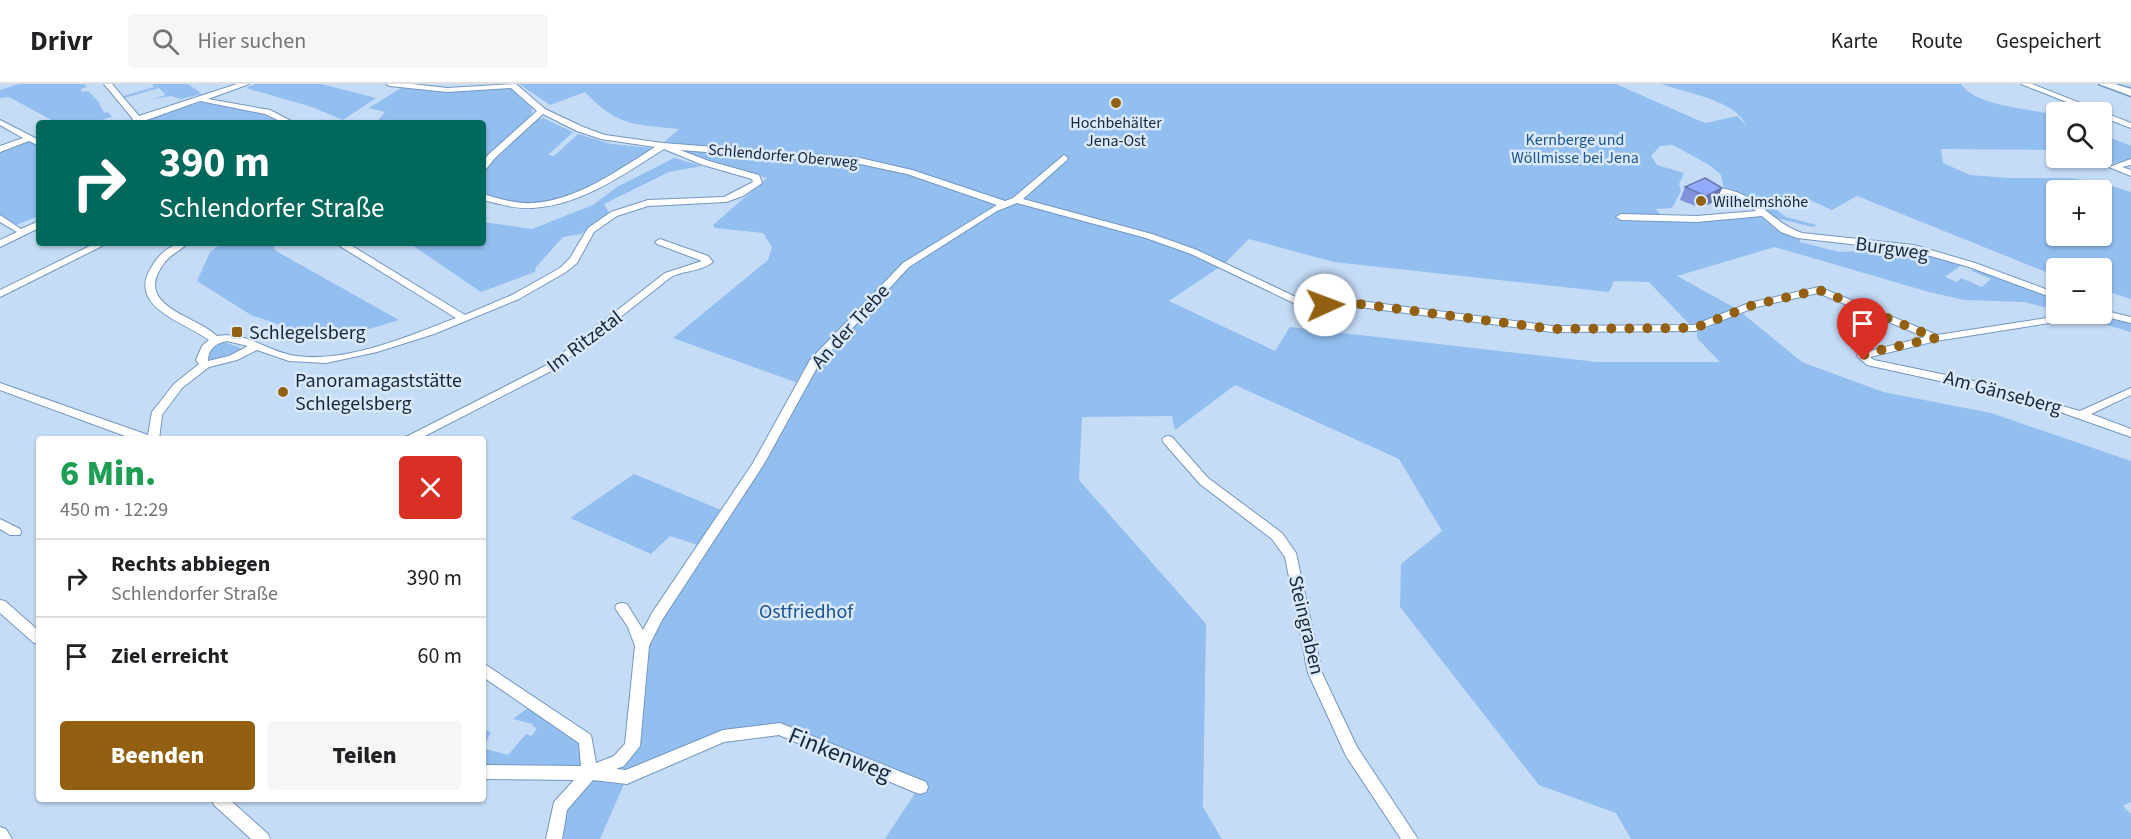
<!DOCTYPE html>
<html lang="de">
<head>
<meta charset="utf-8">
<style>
  :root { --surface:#fff; --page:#f6f6f6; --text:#202124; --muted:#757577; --line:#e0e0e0; --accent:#926010 }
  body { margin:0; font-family:"Source Sans 3",sans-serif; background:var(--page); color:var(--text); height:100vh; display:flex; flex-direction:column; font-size:22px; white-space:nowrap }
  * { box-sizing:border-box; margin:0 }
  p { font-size:20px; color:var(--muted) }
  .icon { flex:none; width:33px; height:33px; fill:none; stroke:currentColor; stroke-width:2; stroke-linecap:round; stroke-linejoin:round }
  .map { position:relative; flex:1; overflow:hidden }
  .panel { position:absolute; left:36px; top:352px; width:450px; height:366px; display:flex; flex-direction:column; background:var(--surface); border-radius:6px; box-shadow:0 2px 4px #0004 }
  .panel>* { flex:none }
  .guide { position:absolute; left:36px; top:36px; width:450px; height:126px; border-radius:6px; box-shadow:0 2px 4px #0004; background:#00695c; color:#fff; overflow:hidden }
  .controls { position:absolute; left:2046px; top:18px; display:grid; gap:12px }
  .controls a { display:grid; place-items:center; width:66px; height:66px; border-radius:6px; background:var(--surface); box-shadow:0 2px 4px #0004; font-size:30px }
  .pin { position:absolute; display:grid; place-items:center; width:51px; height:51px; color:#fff; margin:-62px -26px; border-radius:50% 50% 50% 0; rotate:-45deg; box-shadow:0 0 6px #0007 }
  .pin .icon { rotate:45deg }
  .me { position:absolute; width:66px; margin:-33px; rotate:88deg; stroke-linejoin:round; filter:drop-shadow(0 0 4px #0008) }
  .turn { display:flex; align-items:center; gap:21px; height:126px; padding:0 24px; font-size:27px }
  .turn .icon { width:78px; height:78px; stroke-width:2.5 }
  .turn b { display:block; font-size:42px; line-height:51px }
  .round { display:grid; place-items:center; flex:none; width:63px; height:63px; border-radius:6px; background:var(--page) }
  .overview { display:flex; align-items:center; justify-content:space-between; height:102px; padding:0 24px }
  h1 { font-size:36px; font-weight:800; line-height:45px; color:#1e9e55 }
  .button { display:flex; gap:12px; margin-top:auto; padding:12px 24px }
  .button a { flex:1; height:69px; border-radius:6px; background:var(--accent); color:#fff; font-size:24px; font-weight:800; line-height:69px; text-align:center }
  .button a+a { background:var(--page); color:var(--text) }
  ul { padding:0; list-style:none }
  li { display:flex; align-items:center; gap:18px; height:78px; padding:0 24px; border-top:2px solid var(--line) }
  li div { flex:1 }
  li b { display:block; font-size:22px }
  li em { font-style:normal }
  header { display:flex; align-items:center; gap:36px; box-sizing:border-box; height:84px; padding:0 30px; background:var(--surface); border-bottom:2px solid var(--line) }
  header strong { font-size:28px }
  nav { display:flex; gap:33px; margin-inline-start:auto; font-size:21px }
  .search { width:420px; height:54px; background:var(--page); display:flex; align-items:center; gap:15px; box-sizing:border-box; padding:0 21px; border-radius:6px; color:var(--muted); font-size:22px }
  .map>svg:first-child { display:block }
  .green { fill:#92bef0; fill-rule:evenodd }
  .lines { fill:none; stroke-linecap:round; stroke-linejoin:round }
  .street-casing { stroke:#7397c0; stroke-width:2 }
  .secondary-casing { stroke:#7397c0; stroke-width:3 }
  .street { fill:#fff; fill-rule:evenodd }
  .secondary { fill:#fff; fill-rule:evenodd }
  .wall { fill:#7f92da }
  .shaded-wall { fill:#6877b1 }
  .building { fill:#94aafd; stroke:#6877b1; stroke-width:1.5 }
  .route { stroke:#926010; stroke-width:10; stroke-dasharray:0 18 }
  .poi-dot { fill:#926010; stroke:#d9e9fb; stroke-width:2 }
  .labels { text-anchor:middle; stroke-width:5; stroke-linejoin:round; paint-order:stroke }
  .far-poi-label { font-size:16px; fill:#182738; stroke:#d9e9fb }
  .far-park-label { font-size:16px; fill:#1c548d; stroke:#d9e9fb }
  .far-street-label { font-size:16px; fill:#182738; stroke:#d9e9fb }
  .street-label { font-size:20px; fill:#182738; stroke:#d9e9fb }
  .poi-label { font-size:20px; fill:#182738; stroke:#d9e9fb; text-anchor:start }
  .park-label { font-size:20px; fill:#1c548d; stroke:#d9e9fb }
  .near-street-label { font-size:24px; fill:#182738; stroke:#d9e9fb }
</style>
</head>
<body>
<header>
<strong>Drivr</strong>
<div class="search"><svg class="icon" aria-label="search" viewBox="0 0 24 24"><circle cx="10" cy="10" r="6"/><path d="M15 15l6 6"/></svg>Hier suchen</div>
<nav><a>Karte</a><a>Route</a><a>Gespeichert</a></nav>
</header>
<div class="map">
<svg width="2131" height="755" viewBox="0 0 2131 755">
  <rect width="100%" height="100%" fill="#c5dcf7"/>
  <path class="green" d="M19,0H85L87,3L81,5L82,8L88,7L98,17L104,29L108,28L112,33L104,35L108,39H57L9,13L0,14V6Z
    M152,0H188L202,10L181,15L171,12L152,15L166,11L159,4L121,15L119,13L154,3Z
    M255,0H321L376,14L343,36L312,23L246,4Z
    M519,0H1616L1700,37L1706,39L1737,32L1746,41C1737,17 1684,8 1661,0H1961C1978,24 2029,23 2056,32V66L1941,65L1943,79L1970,91L2008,94H2069L2099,98L2131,108V215L2102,206V184H2056V192L1857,112L1832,126L1808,115L1773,122L1754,109L1786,133L1817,141L1813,143L1772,133L1749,114L1724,104L1721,91L1711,82L1673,61L1660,62L1651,72L1657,81L1684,89L1679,100L1681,107L1672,124L1656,125L1665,137L1761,131L1799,153L1800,158L1839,168L1857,167L1855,160L1904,164L1963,180L1945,193L1957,198L1961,194L1982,203L1991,195L1972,187L1976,184L2056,214V226L2024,218L1964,216L1929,208L1775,163L1677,192L1735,224L1691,242L1649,198L1614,197L1609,208L1334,178L1249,155L1224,180L1169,217L1275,267L1290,243L1597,278H1720L1697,254V248L1742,229L1802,278L1883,308L1991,329L2131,377V718L2123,722L2131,730V755H1631L1616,729L1539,701L1400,523L1401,480L1442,447L1399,375L1235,301L1175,346L1172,332L1082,333L1079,396L1206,540L1203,723L1222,755H885L919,703L780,645L723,652L627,693L600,755H554L560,723L588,690L483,688V645L491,648L483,664L508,671L526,650L532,652L537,644L532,642L533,640L513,635L533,620L586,656L589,689L632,662L642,562L701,462L670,452L651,470L570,434L634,390L726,428L801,300L673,254L768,176L772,163L763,149L715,144L713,141L767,94L707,78L663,59L679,45C634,40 618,43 585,8L550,21ZM2056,106H2102V152H2056Z
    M401,4L440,7L510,4L532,24V30L483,78V39H376L385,28L369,24Z
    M202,18L263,29L285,39H139L152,33Z
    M543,34L573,48L548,71L554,72L578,50L611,60L652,64L653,66C611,91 561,129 509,117C499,115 491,114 483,108V89L489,80L536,36Z
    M2102,50L2131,62V75L2110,80L2095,74H2102Z
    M30,57L39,62V132L16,141L0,131V67Z
    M674,74L702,82L669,88L604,120L609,129L581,150L563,153L536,183L535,188L481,208L409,159H483V138L532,145L593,121L617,103Z
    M222,159H272L276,167L399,236L339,254L298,247L251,231L197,197L210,168Z
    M2102,232L2131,239V248L2083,234Z
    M223,258L239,263L240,266L215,276L206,274L215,262Z"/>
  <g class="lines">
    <g class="street-casing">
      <path id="street" d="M104,0H112L139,32L237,0H249L208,15L270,26L295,39H284L265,30L200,17L138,39H129L133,35Z
        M386,0H412L447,4L516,0L545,25L583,43L605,51L663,59L860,74L912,86L1005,117L1013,114L1064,71L1068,74L1067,76L1023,115L1152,150L1197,166L1300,215L1325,218L1360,217L1552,242L1694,241L1749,219L1819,203L1937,251L2072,230H2093L2088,233L1936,257L1870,273L1874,276L1970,296L2080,327L2131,304V311L2091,330L2131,345V353L2063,329L1999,310L1867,281L1857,272L1858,270L1925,253L1818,209L1756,223L1695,247L1552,248L1360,223L1325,224L1298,221L1191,170L1146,154L1017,119L997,127L909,183L819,280L764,380L662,536L649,562L640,662L624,682L616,685L626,686L723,646L780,639L926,698L928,703L926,708L920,710L914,708L779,651L724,658L627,700L593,696L567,726L562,755H546L554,718L574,696L483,695V681L581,682L579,659L483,593V579L591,651L596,679L614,672L625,660L635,562L628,543L615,524L617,520L622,519L627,520L643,546L652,529L753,379L810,276L903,179L997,121L907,90L860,80L680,66L709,77L759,91L762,99L743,112L726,118L648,122L617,132L594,148L577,179L566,188L519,215L434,250L377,268L326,279L289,277L257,266L237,276L209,283L182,304L162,331L159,356H136L0,306V299L148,351L152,328L174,300L199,280L196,276L202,262L209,256C183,237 123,222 154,179C162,167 173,159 188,159C180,167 169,171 163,181C138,215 178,228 201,241C207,244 212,248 217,252C246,247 268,268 296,272C347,279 409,252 456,234L335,159H347L465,231L512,211L560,184L570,174L588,144L611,128L648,116L724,113L753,98L752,95L703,81L664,65C624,90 582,121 533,124C516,125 500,120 483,116V110C500,115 516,120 533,119C578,116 618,86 655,63L601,55L577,47L543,30L495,74L486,85L483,86V77L489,70L537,27L511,4L447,8L390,2ZM227,257L248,262L229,272L208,277C208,266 215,259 227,257Z
        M2021,0H2032L2131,39V44L2102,33V28H2092Z
        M0,36L39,56V62L29,57L0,68V62L23,54L0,41Z
        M2131,75V81L2122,83L2131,86V92L2109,83Z
        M1711,104C1754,103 1766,136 1802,149L1914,161L1975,179L2056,209V215L1969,183L1913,167L1797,154L1781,148L1762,132L1697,138L1621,136L1616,133L1621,130L1697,132L1756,127C1739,112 1729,112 1708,109L1707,107Z
        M0,131L21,145L39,137V144L0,163V156L17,148L0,138Z
        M660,155L708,172L713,178C701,188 685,186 671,193L555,285L417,356H400L547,281L665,189L702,177L657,160L655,158Z
        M96,159H108L0,213V206Z
        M2102,226L2131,233V239L2098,231L2097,230H2102Z
        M1168,352L1172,353L1208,394L1282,449L1296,469L1322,589L1357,663L1418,755H1401L1346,672L1308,589L1285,473L1272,455L1200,400L1164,359L1162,356L1164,353Z
        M0,435L20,445L21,448L20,451H10L0,445Z
        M0,516L5,517L39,547V560L34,559L0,529Z
        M212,716H230L268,750L270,755H251L214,721Z
        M0,743L6,745L12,755H0Z"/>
    </g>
    <g class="secondary-casing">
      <path id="secondary" d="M2099,0H2115L2131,5V12Z"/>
    </g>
    <use href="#street" class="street"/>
    <use href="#secondary" class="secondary"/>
  </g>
  <path class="wall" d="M1685,103L1722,104L1717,116L1701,124L1680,116Z"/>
  <path class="shaded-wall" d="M1722,104L1717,116L1701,124L1706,112Z"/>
  <path class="building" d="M1705,94L1722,104L1706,112L1685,103Z"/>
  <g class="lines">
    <path class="route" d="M1325,221L1360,220L1552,245L1695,244L1753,221L1819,206L1936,254L1867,269L1862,272L1863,276"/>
  </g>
  <g class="poi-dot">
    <circle cx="1116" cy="19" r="6"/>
    <circle cx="1701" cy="117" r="6"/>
    <rect x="231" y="242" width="12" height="12" rx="3"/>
    <circle cx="283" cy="308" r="6"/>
  </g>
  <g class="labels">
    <g class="far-poi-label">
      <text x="1116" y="44">Hochbehälter<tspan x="1116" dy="18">Jena-Ost</tspan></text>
      <text x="1713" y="123" text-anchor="start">Wilhelmshöhe</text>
    </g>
    <g class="far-park-label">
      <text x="1575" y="61">Kernberge und<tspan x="1575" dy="18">Wöllmisse bei Jena</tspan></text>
    </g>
    <g class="far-street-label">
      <text transform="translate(783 71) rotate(5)" y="6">Schlendorfer Oberweg</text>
    </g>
    <g class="street-label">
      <text transform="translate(1892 164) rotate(8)" y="7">Burgweg</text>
      <text transform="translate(850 242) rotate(-48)" y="7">An der Trebe</text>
      <text transform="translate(584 257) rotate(-37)" y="7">Im Ritzetal</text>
      <text transform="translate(2003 308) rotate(15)" y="7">Am Gänseberg</text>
      <text transform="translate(1307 541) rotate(77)" y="7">Steingraben</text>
    </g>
    <g class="poi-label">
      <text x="249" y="255">Schlegelsberg</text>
      <text x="295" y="303">Panoramagaststätte<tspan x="295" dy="23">Schlegelsberg</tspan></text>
    </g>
    <g class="park-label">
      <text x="806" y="534">Ostfriedhof</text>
    </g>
    <g class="near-street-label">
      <text transform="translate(840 670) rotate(22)" y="8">Finkenweg</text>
    </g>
  </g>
</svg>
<div class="controls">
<a><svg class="icon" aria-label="search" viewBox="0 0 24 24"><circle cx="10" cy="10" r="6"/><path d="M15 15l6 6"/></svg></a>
<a>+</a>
<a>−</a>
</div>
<div class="pin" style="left:1863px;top:276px;background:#d93025"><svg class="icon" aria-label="arrive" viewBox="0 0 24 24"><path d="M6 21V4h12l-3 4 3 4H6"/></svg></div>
<svg class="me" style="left:1325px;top:221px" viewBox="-20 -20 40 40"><circle r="19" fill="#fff"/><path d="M0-13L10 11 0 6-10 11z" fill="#926010"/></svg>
<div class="guide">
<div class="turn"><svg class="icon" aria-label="right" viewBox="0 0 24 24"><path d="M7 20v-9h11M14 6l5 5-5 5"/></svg><div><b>390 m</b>Schlendorfer Straße</div></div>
</div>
<section class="panel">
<div class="overview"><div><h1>6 Min.</h1><p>450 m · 12:29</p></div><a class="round" style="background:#d93025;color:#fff"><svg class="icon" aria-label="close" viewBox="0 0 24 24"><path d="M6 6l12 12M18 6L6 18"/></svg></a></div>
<ul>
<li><svg class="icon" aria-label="right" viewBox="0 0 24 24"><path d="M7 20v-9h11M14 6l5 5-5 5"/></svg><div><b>Rechts abbiegen</b><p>Schlendorfer Straße</p></div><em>390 m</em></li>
<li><svg class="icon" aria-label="arrive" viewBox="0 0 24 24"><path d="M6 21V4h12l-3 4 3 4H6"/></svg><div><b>Ziel erreicht</b></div><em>60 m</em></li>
</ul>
<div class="button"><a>Beenden</a><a>Teilen</a></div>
</section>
</div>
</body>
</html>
